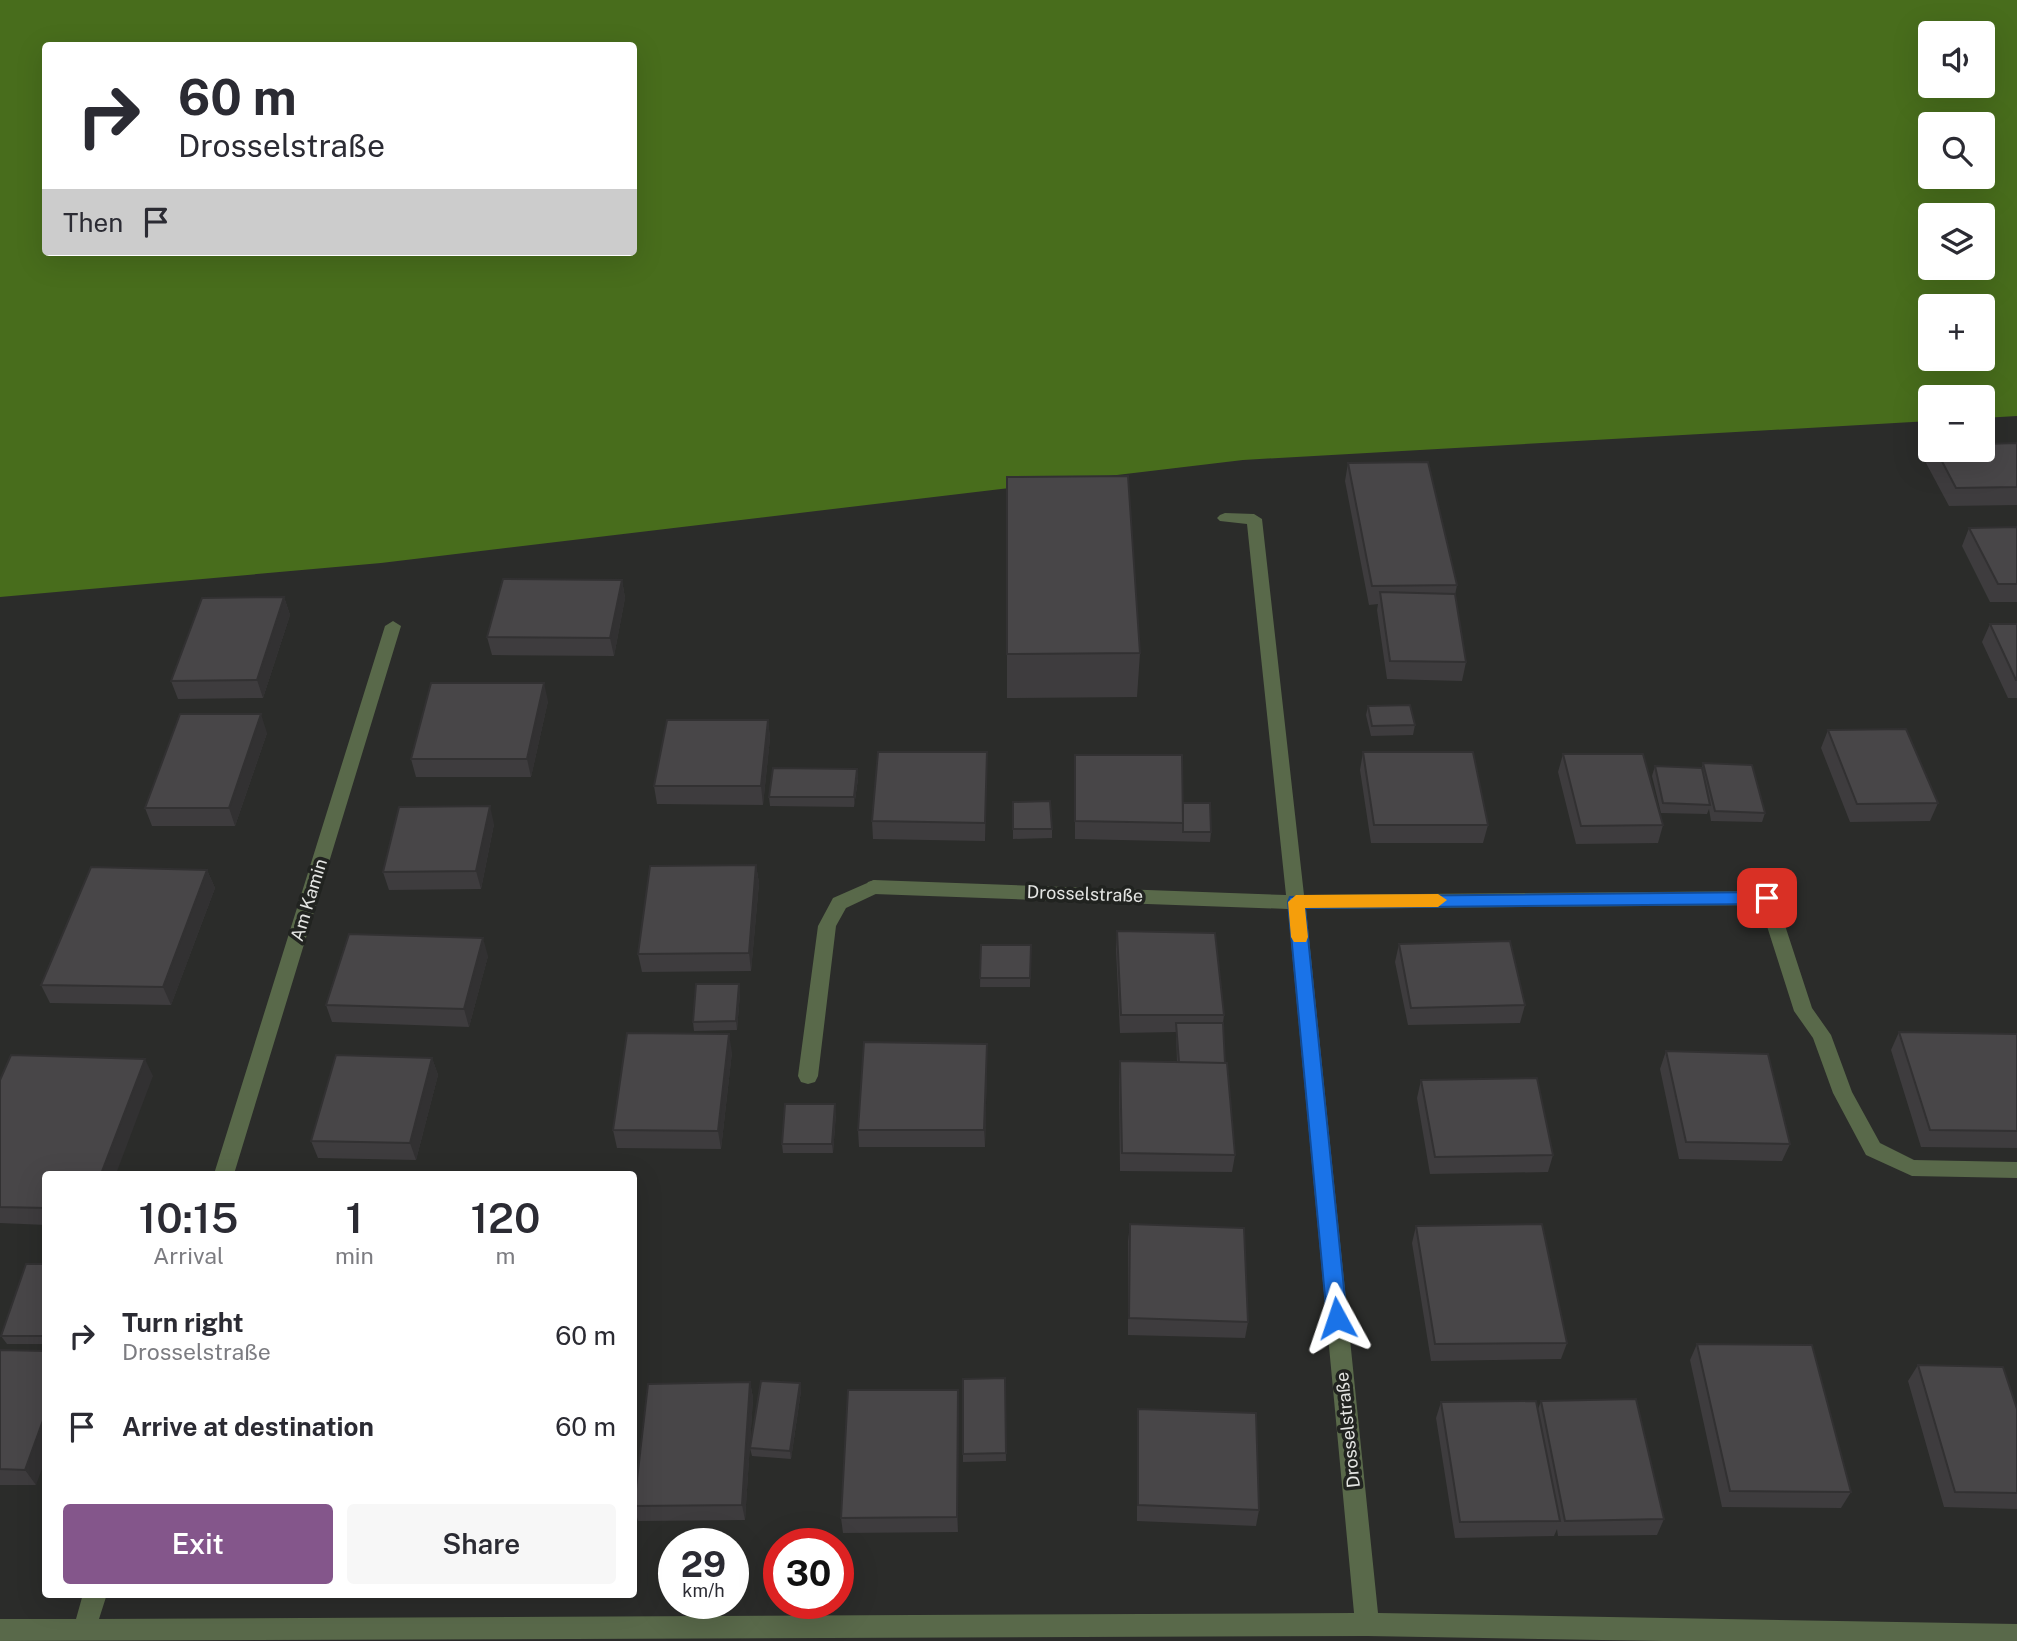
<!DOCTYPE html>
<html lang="en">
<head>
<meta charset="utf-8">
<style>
  :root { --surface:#fff; --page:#f7f7f7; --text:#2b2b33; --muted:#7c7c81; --accent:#84568b }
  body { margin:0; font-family:"Public Sans",sans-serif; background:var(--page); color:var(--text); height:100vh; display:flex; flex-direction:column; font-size:26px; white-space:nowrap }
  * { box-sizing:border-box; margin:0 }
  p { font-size:23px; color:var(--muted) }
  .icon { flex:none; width:38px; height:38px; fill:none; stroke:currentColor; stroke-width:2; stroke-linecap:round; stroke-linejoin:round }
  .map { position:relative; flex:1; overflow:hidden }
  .sheet { position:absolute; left:42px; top:1171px; width:595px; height:427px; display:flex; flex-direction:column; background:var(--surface); border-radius:7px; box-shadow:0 7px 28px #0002 }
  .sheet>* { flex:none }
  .guide { position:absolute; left:42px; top:42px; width:595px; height:214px; border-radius:7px; box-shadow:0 7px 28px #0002; background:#fff; color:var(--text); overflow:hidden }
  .fabs { position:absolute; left:1918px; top:21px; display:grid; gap:14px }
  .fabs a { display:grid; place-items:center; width:77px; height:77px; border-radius:7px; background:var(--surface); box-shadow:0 7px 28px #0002; font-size:35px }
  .speed { position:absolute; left:658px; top:1528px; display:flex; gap:14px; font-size:35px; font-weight:700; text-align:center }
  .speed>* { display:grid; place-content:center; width:91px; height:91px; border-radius:50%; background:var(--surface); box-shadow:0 7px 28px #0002; line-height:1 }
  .speed small { font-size:18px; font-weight:400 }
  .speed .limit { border:10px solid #d22; background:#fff; color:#111 }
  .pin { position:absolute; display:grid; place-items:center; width:60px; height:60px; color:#fff; margin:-30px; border-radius:14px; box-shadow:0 4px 10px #0006 }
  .me { position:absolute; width:77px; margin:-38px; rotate:355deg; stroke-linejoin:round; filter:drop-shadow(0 0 5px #0008) }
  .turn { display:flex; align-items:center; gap:24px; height:147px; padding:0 21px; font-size:32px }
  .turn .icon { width:91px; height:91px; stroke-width:2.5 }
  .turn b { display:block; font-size:49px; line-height:60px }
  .then { display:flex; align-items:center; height:66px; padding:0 21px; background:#0003; gap:14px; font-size:26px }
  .eta { display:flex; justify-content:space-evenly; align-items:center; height:119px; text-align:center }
  .eta b { font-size:42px; font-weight:600; line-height:49px }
  .cta { display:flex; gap:14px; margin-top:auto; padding:14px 21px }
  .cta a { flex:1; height:80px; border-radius:7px; background:var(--accent); color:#fff; font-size:28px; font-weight:600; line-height:80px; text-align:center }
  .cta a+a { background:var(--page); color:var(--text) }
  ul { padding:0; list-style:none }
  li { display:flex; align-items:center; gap:21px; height:91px; padding:0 21px }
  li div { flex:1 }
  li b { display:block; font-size:26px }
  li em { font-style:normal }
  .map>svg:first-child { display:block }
  .forest { fill:#486d1c; fill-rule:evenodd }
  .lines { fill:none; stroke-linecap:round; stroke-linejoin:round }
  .lane { fill:#59694a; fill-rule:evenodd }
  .street { fill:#59694a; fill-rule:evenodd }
  .wall { fill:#3e3c3e }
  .shaded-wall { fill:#323132 }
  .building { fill:#484648; stroke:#323132; stroke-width:2 }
  .route { fill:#1a73e8; stroke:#114b97; stroke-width:2 }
  .slow { fill:#f59e0b }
  .labels { text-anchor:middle; stroke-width:7; stroke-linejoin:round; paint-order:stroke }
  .street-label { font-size:18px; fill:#e4e5e3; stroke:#212320 }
</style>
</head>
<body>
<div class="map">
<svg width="2017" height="1641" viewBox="0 0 2017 1641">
  <rect width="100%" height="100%" fill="#2b2c2a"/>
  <path class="forest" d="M0,0H2017V416L1983,418V397H1930V421L1243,460L381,563L0,597ZM1930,33H1983V86H1930ZM46,46H634V252H46ZM1930,124H1983V177H1930ZM1930,215H1983V268H1930ZM1930,306H1983V359H1930Z"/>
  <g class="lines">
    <path class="lane" d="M874,880L880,882L883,887L880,892L846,908L836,926L818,1076L815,1082L808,1084L801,1082L798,1076L818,926L833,898Z
      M1767,891L1773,893L1776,898L1812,1008L1831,1035L1852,1092L1880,1143L1914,1160L2017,1162V1178L1912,1176L1866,1155L1833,1093L1813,1038L1794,1011L1758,898L1761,893Z"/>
    <path class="street" d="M1225,513L1254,514L1262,519L1304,895L1767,891L1773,893L1776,898L1773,903L1767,905L1306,909L1378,1613L2017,1624V1641H1663L1367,1636L0,1641V1619H76L83,1594H107L99,1619L1354,1613L1288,909L874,894L868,892L865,887L868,882L874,880L1286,895L1247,524L1220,521L1217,518L1220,515Z
      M393,621L401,626L234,1174H214L385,626Z"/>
  </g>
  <path class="wall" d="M2017,443V505L1949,506L1926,463L1931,450H1983Z
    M1348,463L1457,585L1455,595L1466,662L1462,681L1387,679L1377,610L1378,604L1369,605L1345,481Z
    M1007,477L1140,653L1137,697L1007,698Z
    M2017,527V602H1990L1962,546L1969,528Z
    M622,580L625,598L614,656L492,655L487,637Z
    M284,597L290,615L263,698L178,699L171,681Z
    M1990,624H2017V698H2008L1982,642Z
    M548,701L531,777H416L411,759Z
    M1368,706L1415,725L1413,735L1371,736L1366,715Z
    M768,720L770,738L763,805L657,804L654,786Z
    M1828,730L1938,803L1930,821L1850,822L1821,748Z
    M267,733L235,826H152L145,808Z
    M987,752L985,841L873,839L872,821Z
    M1363,752L1488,825L1483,843H1371L1360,770Z
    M1563,754L1663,825L1658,843L1576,844L1558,772Z
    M1075,755L1183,803L1211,832L1210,842L1075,839Z
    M1703,763L1765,813L1762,822L1711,821L1709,809L1707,814L1661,813L1652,776L1655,766L1702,768Z
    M857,769L858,779L854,807L770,806L769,797Z
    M1013,802L1052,829V838L1013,839Z
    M494,824L481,889L389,890L383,872Z
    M756,865L759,883L751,971L642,972L638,954Z
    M207,870L215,888L171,1005L50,1003L41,985Z
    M1117,931L1224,1015L1223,1023L1225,1063L1235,1155L1232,1172L1120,1171L1119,1079L1120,1061L1177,1062L1176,1032L1120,1033L1116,949Z
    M1399,944L1525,1005L1520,1023L1408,1025L1395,962Z
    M981,945H1031L1030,987H980Z
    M488,956L469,1027L332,1022L326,1005Z
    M739,984L740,993L737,1030L694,1031L693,1022Z
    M1899,1032L2017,1034V1148L1921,1147L1891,1050Z
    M1666,1051L1790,1144L1782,1161L1679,1159L1660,1069Z
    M732,1052L721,1149L617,1148L613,1130Z
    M432,1058L438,1075L416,1160L318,1158L311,1141Z
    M987,1061L985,1147H859L858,1130Z
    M153,1076L46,1174V1225L0,1223V1080Z
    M1421,1080L1553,1155L1548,1172L1430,1174L1417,1098Z
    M836,1113L833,1153H783L782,1144Z
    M1130,1224L1248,1322L1245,1338L1128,1335V1241Z
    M1416,1226L1567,1343L1561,1359L1431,1361L1412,1243Z
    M46,1264V1344H7L1,1336Z
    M1697,1344L1851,1492L1841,1508L1722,1507L1690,1360Z
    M0,1350L36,1485H0Z
    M1918,1365L2017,1409V1509L1944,1507L1908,1381Z
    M1005,1378L1006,1461L963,1462V1379Z
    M750,1382L753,1398L745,1520L638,1521L634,1506Z
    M800,1383L801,1391L791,1459L752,1456L750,1448Z
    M958,1390V1532L843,1533L841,1518Z
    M1541,1401L1664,1519L1657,1535L1558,1536L1557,1529L1554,1536L1455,1538L1436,1418L1441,1402L1538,1409Z
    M1138,1409L1259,1510L1256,1526L1137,1521V1425Z"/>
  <path class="shaded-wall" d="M622,580L625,598L614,656L610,638Z
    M284,597L290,615L263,698L257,680Z
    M544,683L548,701L531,777L527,759Z
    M261,714L267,733L235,826L229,808Z
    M768,720L770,738L763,805L761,786Z
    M987,752V770L985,841V823Z
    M857,769L858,779L854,807V797Z
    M490,806L494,824L481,889L476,871Z
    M756,865L759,883L751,971L749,953Z
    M207,870L215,888L171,1005L163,987Z
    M483,938L488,956L469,1027L464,1009Z
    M739,984L740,993L737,1030L736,1021Z
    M729,1034L732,1052L721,1149L718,1131Z
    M987,1044V1061L985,1147L984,1130Z
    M432,1058L438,1075L416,1160L410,1143Z
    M145,1059L153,1076L116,1174H101Z
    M835,1104L836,1113L833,1153L832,1144Z
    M750,1382L753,1398L745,1520L742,1505Z
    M800,1383L801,1391L791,1459L790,1451Z
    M958,1390L959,1406L958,1532L957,1517Z
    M46,1412V1458L36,1485L25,1470Z"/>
  <path class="building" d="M2017,443V487L1956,488L1936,450H1983V444Z
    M1428,462L1457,585L1372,586L1348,463Z
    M1128,476L1140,653L1007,654V477Z
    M2017,527V584H1998L1969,528Z
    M503,579L622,580L610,638L487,637Z
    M1380,592L1455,594L1466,662L1390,661Z
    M284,597L257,680L171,681L202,598Z
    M1990,624H2017V680H2016Z
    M431,683H544L527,759H411Z
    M1410,705L1415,725L1372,726L1368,706Z
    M180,714H261L229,808H145Z
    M667,720H768L761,786H654Z
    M1906,729L1938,803L1857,804L1828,730Z
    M878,752H987L985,823L872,821Z
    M1363,752H1473L1488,825H1374Z
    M1563,754H1643L1663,825L1581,826Z
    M1075,755H1182L1183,823L1075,821Z
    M1703,763L1752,765L1765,813L1715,811Z
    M1655,766L1702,768L1710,805L1663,803Z
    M773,768L857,769L854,797H769Z
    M1050,801L1052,829H1013V802Z
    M1183,803H1210L1211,832H1183Z
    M490,806L476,871L383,872L399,807Z
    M756,865L749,953L638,954L650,866Z
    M91,867L207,870L163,987L41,985Z
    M1117,931L1215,933L1224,1015H1121Z
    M349,934L483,938L464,1009L326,1005Z
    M1510,941L1525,1005L1411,1008L1399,944Z
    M981,945H1031L1030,978H980Z
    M696,984H739L736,1021L693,1022Z
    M1176,1023H1223L1225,1063L1179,1062Z
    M1899,1032L2017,1034V1131L1930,1130Z
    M627,1033L729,1034L718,1131L613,1130Z
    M864,1042L987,1044L984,1130H858Z
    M1666,1051L1768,1054L1790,1144L1686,1142Z
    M11,1055L145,1059L101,1174H46V1208L0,1207V1080Z
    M336,1055L432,1058L410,1143L311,1141Z
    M1120,1061L1227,1063L1235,1155L1122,1153Z
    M1537,1078L1553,1155L1435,1157L1421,1080Z
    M785,1104H835L832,1144H782Z
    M1130,1224L1244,1228L1248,1322L1129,1318Z
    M1542,1224L1567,1343L1435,1344L1416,1226Z
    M26,1264H46V1336H1Z
    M1697,1344L1812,1345L1851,1492L1730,1491Z
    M0,1350L46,1351V1412L25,1470L0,1469Z
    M1918,1365L2003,1367L2017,1409V1493L1955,1492Z
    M1005,1378L1006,1453L963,1454V1379Z
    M761,1381L800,1383L790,1451L750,1448Z
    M750,1382L742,1505L634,1506L648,1384Z
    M848,1390H958L957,1517L841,1518Z
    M1636,1399L1664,1519L1565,1521L1541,1401Z
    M1536,1401L1560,1521L1460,1522L1441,1402Z
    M1138,1409L1256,1413L1259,1510L1138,1505Z"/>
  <path class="route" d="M1767,892L1775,898L1767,904L1305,908L1347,1318L1344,1324L1337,1327L1330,1324L1327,1318L1288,902L1290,897Z"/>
  <path class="slow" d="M1438,894L1447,900L1438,907L1305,908L1308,937L1306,942H1294L1291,937L1288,902L1296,895Z"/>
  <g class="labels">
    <g class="street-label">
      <text transform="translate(1085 894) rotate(2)" y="6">Drosselstraße</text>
      <text transform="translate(309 900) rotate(-73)" y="6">Am Kamin</text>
      <text transform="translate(1348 1430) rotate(-96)" y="6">Drosselstraße</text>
    </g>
  </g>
</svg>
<div class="fabs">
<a><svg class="icon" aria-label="sound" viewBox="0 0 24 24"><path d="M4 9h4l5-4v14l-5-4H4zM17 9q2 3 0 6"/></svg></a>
<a><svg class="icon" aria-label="search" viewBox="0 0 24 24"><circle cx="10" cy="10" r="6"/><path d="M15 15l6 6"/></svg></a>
<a><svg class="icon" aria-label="layers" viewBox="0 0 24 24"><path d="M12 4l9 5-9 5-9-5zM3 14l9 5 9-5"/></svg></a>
<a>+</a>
<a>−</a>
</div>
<div class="speed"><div>29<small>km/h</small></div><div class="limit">30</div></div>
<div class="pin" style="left:1767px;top:898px;background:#d93025"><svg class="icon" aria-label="arrive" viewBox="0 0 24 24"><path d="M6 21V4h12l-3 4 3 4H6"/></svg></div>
<svg class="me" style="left:1337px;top:1318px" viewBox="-20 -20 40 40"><path d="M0-17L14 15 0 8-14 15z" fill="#1a73e8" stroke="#fff" stroke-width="4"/></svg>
<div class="guide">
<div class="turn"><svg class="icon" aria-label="right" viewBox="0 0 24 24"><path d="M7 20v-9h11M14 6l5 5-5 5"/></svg><div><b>60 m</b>Drosselstraße</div></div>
<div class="then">Then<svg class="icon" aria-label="arrive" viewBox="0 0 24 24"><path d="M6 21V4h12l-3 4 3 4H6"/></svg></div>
</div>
<section class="sheet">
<div class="eta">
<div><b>10:15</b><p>Arrival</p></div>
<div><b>1</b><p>min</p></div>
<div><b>120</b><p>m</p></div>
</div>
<ul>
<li><svg class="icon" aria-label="right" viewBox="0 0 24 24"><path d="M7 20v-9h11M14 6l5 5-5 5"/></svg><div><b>Turn right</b><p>Drosselstraße</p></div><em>60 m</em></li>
<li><svg class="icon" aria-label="arrive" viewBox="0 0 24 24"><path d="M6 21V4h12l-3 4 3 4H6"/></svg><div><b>Arrive at destination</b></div><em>60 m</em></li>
</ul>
<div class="cta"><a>Exit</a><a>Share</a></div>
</section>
</div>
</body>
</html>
